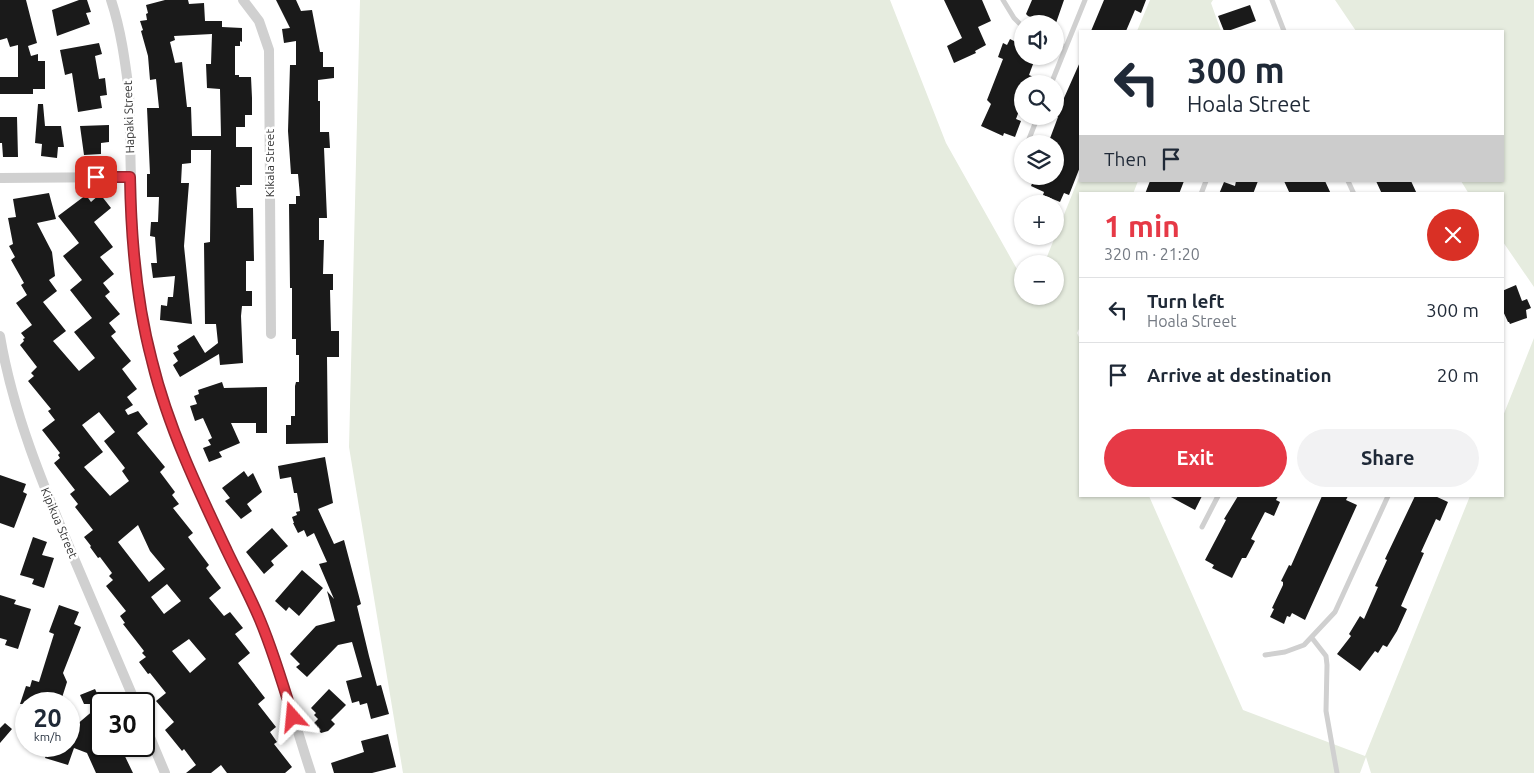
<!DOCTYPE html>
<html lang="en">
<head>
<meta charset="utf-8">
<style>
  :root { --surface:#fff; --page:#f2f2f3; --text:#1f2937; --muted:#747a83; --line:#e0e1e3; --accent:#e63946 }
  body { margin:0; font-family:Ubuntu,sans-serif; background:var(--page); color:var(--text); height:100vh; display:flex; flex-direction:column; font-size:19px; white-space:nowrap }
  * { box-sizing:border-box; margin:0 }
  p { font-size:16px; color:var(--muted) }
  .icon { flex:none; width:28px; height:28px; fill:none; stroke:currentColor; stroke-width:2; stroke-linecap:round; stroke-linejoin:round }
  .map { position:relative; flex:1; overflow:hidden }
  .side { position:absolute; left:1079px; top:192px; width:425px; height:305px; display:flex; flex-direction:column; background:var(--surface); border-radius:0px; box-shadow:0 1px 4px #0004 }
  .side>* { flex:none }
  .banner { position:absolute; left:1079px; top:30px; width:425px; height:152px; border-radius:0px; box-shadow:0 1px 4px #0004; background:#fff; color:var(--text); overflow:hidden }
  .fabs { position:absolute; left:1014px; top:15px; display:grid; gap:10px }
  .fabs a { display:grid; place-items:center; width:50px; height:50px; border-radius:50%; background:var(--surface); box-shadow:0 1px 4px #0004; font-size:25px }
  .speed { position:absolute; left:15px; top:692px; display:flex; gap:10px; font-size:25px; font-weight:700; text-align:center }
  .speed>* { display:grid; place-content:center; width:65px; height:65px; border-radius:50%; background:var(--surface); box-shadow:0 1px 4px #0004; line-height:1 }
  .speed small { font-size:12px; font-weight:400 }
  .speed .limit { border:2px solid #111; border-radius:8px; background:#fff; color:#111 }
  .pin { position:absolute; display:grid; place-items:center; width:42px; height:42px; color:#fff; margin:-21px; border-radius:10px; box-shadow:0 2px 8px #0006 }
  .me { position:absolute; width:55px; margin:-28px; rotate:342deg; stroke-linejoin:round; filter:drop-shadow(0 0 4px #0008) }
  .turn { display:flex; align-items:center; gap:18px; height:105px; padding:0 25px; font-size:22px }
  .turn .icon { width:65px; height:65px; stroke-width:2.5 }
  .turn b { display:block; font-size:35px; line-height:42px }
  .then { display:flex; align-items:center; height:48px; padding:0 25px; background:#0003; gap:10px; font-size:19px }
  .round { display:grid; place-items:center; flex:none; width:52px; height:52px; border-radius:26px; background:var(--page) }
  .overview { display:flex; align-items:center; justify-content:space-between; height:85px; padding:0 25px }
  h1 { font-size:30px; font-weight:700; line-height:38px; color:var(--accent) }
  .action { display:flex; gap:10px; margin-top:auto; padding:10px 25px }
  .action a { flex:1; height:58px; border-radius:30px; background:var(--accent); color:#fff; font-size:20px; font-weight:700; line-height:58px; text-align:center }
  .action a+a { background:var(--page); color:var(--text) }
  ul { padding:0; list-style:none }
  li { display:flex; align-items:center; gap:15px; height:65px; padding:0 25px; border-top:1px solid var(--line) }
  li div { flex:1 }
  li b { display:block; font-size:19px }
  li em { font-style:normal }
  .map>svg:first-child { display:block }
  .green { fill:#e6ecdf }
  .building { fill:#1a1a1a; fill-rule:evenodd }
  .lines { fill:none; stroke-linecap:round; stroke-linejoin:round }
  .lane { stroke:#d0d0d0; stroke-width:5 }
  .street { stroke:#d0d0d0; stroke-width:10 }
  .route-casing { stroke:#96252e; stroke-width:12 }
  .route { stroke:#e63946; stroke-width:9 }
  .labels { text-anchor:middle; stroke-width:5; stroke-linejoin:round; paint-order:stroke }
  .street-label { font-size:12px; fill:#333; stroke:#fff }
</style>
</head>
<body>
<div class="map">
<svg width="1534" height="773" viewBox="0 0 1534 773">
  <rect width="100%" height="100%" fill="#fff"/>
  <path class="green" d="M360,0H890L946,143L1022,278V296H1055V264H1044L1080,175V181H1138L1133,194H1080V327L1077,333L1080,339V496H1149L1243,710L1365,756L1470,496H1502L1503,416L1534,338V773H1371L1366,757L1360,773H403L349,447Z
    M1150,0H1213L1211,3L1221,31H1137Z
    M1335,0H1534V287L1503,242L1502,194H1469L1461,181H1502V31H1356Z"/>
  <path class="building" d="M0,0H26L37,43L28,46L31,56L38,54V61H45V89H33V94H0V77H18V45L10,47L7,38L0,40Z
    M79,0H87L91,12L86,13L90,24L57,36L52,10Z
    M165,0H188L189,4L204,3L205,21H222V27L242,28V42L240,41V46H235V75H239V77H251L252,98V115H245V127H236V147H252V185H240V187H236L237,208H253L254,261H246V291H252V306H242L241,316L243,363L220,365L219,354L180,377L173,365L178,361L173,353L179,350L177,346L194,335L205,353L218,343L216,324H205L204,243L210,242L211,150H191V163L182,164L181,183H189L184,246L192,324L160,320L161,305L167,306L168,297H173L175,276L153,278L151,263H157L155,237L150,236L151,222H158L159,197H147V174H150L147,108H159L156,79L150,80L148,56L141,31L143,30L140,21L147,20L146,14L148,13L146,5ZM212,34L211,64H206L207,88L220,89L221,136H192L191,107H187L182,62L175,63L170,42L175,40L174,36Z
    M276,0H296L301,11L312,10L320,52H323V67H334V78L318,80V101H320V132H329L330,148H324L327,218H319V240H324L323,274H333V290H330L331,331H339V357H327L328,443L286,444V425H291V416H295V386L296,382H299V355H296V339H292V288H290L289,204H296V196H300L298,174H291L288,131L290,65H296V41L284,43L282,29L290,28Z
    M944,0H982L991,21L978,27L986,45L975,51L976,53L954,63L947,46L962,38Z
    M1032,0H1064L1056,23L1046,19L1044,22L1028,16L1026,14Z
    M1104,0H1146L1141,13L1135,10L1126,31H1091Z
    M1250,5L1256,21L1228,31H1224L1218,16Z
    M1010,39L1022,45V56H1036L1029,75L1047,83L1022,84V103L1016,119L1021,121L1015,137L1004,133L1003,136L981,126L991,104L987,100L1003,59L998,57L1003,43L1007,45Z
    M99,43L102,54L95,56L99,79L105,78L107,95L100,96L102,108L78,112L72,73L65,75L60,50Z
    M1080,62V167L1069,195L1064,193L1060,202L1043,195L1044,192L1031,186L1035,176H1055V143L1049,141L1058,117L1056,116Z
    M38,104H43L45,126H61L64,147H58L57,158L41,156L42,144L35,143Z
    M0,117H17L18,157H3L2,143H0Z
    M109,125V142L101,143V154L84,155L80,126Z
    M1150,181H1184L1179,194H1145Z
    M1236,181H1258L1253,194H1219L1224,182L1235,186Z
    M1284,181H1325L1331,194H1290Z
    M1376,181H1411L1417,194H1382Z
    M49,193L56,219L37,223L52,252L55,276L49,280L57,291L43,302L66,331L53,341L79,371L95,358L74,332L92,318L70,290L82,280L63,256L79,243L58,216L86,195L91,202L100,194L111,208L94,222L113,247L100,257L114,274L103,283L110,292L105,296L120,314L109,323L116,332L111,336L131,361L122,369L137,389L127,397L133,405L125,410L128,415L138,411L148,424L137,433L165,467L160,472L175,492L172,495L179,504L173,508L193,533L188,537L209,565L206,568L221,588L209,598L224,616L230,612L243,628L235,634L250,653L238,663L265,698L258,704L276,727L270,732L277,742L274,744L292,767L285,773H227L221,765L211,773H186L196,765L184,749L182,751L165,730L174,722L156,701L166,693L150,673L148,674L139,662L146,657L142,653L144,651L123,624L125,623L120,616L126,611L106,586L113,580L109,576L112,573L100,557L98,558L90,547L91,546L84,537L93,530L75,507L78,504L70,494L75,490L54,463L60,458L58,455L60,453L42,430L55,420L48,411L51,409L28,381L34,376L31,373L37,367L20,345L24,341L23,339L25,338L21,333L32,325L16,303L27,295L21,285L24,283L11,260L15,257L9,246L13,244L8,218L16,217L13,199ZM99,412L115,432L104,441L125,468L122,471L129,481L110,496L84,467L103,452L82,425ZM138,525L150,551L165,569L149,582L118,542ZM167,584L181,601L164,614L151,597ZM189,639L206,659L190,673L172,651Z
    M1516,285L1522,301L1527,299L1531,308L1526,310L1527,318L1510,324L1509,322H1508L1502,309V291Z
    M222,382L224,388L267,387V433H256V423H231L240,443L219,452L222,457L209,462L203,448L211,445L208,440L212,438L203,418L195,421L190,406L197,404L194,396L199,394L198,390Z
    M325,457L333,503L318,509L334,544L344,540L361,604L357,606L369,656L377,686L381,685L389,714L371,719L367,703L360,705L359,701L352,703L346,681L362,677L352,642L338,645L307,677L296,667L300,664L290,654L316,626L335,621L327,591L334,599L319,564L327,562L314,533L307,537L304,530L298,533L293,523H294L292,517L297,515L296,512L300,511L297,493H294L291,477L280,479L278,466Z
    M244,471L248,477L253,473L262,492L247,504L252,511L241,519L225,501L230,498L222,488Z
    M0,475L26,484L23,492L27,494L14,528L0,523Z
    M1169,496H1202L1195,510Z
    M1238,496H1278L1276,500L1280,502L1274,516L1265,512L1251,539L1255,541L1246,558H1242L1232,578L1212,568L1214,565L1205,560L1226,520L1224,519Z
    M1322,496H1348L1346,500L1357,505L1305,620L1292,613L1290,617L1287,616L1284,624L1270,617L1274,609L1272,608L1283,585V582L1281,581L1289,565L1291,566Z
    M1415,496H1435L1448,502L1440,521L1436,519L1421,552L1424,553L1401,606L1407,609L1397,631L1387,647L1383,645L1378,653L1375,651L1360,671L1337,654L1351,636L1349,634L1360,616L1364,619L1378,587L1375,586L1387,560L1385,559Z
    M272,528L288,546L271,561L274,565L264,574L246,552Z
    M33,537L47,542L42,555L54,558L44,588L32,584L34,579L20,575Z
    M302,570L323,588L299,616L289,607L286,611L275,601Z
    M0,595L16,600L14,604L31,609L18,649L5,645L7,640L0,638Z
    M59,605L79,612L74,624L81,627L63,673L67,682L60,704L43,699L42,704H20L26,686L30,687L32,680L39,682L54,634L49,632Z
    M95,689L102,704H84L80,695Z
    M329,689L346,705L331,720L335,724L328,731L321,733L313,724L318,719L314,715L316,713L311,708Z
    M101,704V746H120L133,773H96L87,753L74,748L68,765L45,758L49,746H69V731Z
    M5,723L12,729L0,743V728Z
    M388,734L396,767L372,773H334L331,763L364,752L361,741Z"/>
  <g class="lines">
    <path class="lane" d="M1003,0L1014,18L1022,26
      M1272,0L1284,31
      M1055,43L1066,47
      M1051,84L1085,0
      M1027,144L1038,116
      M1021,160L1022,155
      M1348,181L1354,194
      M1201,194L1206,181
      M1202,527L1218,496
      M1312,638L1326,656L1327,665L1326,711L1337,773
      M1265,655L1285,652L1304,645L1335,612L1388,496"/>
    <path class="street" d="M111,0C121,30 125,61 129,92C132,183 128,273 152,362C169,427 198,490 227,551C238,574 250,596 260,619C281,669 294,722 311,773
      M243,0L259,21L269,50L271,334
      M0,178L130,177
      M0,336C13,413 43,485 73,556C94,605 115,655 136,704
      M144,723L165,773"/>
  </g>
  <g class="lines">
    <g class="route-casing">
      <path id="route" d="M96,177H130C131,240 136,301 152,361C168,427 198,490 227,551C238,574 250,596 260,620C273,651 283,684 293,717"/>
    </g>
    <use href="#route" class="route"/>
  </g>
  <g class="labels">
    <g class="street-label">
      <text transform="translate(129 117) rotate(-92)" y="4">Hapaki Street</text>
      <text transform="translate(270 163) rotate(-90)" y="4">Kikala Street</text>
      <text transform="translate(59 523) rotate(67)" y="4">Kipikua Street</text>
    </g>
  </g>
</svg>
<div class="fabs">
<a><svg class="icon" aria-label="sound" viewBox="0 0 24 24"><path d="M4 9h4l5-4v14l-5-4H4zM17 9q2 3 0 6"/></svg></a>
<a><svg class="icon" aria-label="search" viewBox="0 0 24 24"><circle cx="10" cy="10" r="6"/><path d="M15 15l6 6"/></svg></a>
<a><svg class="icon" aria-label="layers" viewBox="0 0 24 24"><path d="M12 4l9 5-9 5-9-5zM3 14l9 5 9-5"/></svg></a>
<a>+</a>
<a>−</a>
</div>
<div class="speed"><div>20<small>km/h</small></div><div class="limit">30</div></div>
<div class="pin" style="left:96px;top:177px;background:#d93025"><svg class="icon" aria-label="arrive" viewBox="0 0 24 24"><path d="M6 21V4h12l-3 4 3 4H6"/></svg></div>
<svg class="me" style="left:293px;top:717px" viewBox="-20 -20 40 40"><path d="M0-17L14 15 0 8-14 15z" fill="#e63946" stroke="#fff" stroke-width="4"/></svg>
<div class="banner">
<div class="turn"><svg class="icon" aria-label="left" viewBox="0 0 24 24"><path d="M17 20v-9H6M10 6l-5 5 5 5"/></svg><div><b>300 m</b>Hoala Street</div></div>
<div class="then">Then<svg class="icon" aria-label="arrive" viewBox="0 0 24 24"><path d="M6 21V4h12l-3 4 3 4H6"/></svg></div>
</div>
<section class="side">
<div class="overview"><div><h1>1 min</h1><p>320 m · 21:20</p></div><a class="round" style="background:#d93025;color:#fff"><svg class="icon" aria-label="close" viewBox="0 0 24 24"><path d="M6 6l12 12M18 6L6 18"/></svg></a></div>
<ul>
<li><svg class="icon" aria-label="left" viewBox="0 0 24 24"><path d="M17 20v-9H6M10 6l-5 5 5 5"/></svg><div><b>Turn left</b><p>Hoala Street</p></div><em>300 m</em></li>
<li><svg class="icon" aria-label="arrive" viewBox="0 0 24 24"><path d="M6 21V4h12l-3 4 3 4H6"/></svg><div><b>Arrive at destination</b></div><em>20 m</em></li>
</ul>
<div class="action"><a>Exit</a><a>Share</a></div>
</section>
</div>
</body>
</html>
